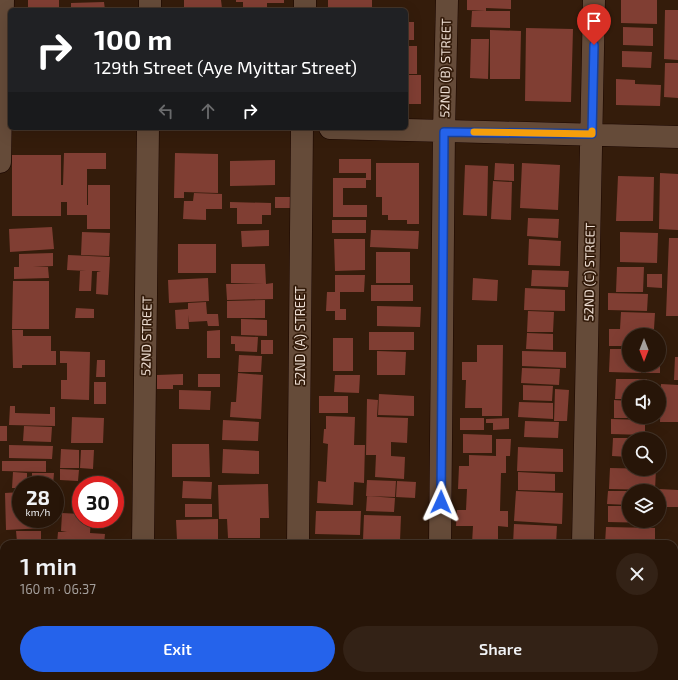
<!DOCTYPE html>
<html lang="en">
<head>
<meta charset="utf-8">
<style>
  :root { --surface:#271508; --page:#332216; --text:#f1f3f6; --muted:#a49f9c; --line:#433429; --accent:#2563eb }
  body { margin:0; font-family:"Exo 2",sans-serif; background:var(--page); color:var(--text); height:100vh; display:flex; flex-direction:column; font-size:15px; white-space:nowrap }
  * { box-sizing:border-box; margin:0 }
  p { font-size:13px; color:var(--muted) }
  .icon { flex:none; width:22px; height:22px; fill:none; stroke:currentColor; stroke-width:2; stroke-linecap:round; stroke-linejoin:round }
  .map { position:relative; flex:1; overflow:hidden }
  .drawer { position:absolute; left:0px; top:540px; width:678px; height:140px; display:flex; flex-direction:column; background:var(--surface); border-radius:12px 12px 0 0; box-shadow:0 4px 16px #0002,0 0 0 1px var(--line) }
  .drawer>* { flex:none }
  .guide { position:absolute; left:8px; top:8px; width:400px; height:122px; border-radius:6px; box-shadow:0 4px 16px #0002,0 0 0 1px var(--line); background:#202124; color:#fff; overflow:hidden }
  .needle { width:26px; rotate:180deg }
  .fabs { position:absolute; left:622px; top:328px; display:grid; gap:8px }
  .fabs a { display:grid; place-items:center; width:44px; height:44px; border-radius:50%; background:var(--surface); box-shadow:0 4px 16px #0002,0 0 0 1px var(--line); font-size:20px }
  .speed { position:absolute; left:12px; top:476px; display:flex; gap:8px; font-size:20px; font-weight:700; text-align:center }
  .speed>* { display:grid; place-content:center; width:52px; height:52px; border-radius:50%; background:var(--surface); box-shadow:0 4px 16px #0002,0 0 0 1px var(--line); line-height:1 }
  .speed small { font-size:10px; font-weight:400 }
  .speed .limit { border:6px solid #d22; background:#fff; color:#111 }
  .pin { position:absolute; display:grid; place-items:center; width:34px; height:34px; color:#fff; margin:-41px -17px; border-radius:50% 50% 50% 0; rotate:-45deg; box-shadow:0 0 4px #0007 }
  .pin .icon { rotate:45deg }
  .me { position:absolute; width:44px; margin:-22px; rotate:1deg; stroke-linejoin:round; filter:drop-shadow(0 0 3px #0008) }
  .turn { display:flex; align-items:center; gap:14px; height:84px; padding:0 20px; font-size:18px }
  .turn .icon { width:52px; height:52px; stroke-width:2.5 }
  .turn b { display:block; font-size:28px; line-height:34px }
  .lanes { display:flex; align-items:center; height:38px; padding:0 20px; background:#0003; justify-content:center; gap:20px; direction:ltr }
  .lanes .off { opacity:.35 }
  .round { display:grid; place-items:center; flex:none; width:42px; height:42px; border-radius:21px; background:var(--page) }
  .summary { display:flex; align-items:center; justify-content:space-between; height:68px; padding:0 20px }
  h1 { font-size:24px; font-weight:600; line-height:30px }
  .cta { display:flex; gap:8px; margin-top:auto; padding:8px 20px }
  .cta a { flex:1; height:46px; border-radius:24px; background:var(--accent); color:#fff; font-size:16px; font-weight:600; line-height:46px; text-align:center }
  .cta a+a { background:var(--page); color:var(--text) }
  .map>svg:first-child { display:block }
  .building { fill:#803e33 }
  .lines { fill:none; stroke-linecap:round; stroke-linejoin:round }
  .minor-casing { stroke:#1a0600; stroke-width:23 }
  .minor { stroke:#654b39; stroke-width:22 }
  .route-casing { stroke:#184099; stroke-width:10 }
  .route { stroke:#2563eb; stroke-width:7 }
  .slow { stroke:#f59e0b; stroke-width:7 }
  .labels { text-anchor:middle; stroke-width:3.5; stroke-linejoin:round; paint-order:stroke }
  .street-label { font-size:13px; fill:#edddd2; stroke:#341c0b }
</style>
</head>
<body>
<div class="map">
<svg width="678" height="680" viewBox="0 0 678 680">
  <rect width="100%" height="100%" fill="#341c0b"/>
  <path class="building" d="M28,0H59V10H28Z
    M184,0H221L222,8L184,9Z
    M236,0H284V3H267V10H243V2H236Z
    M328,0H372V10H328Z
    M467,0H511V9L486,8V11L467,10Z
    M621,0H657V24L621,23Z
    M104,2L105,10H71V3Z
    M665,10H678V60L664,59Z
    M472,11H510V28L471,27Z
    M406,22H414V40H406Z
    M623,27L653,28V46L623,45Z
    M526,28L573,29L571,102L525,101Z
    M490,30L521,31L520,79H490Z
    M471,39H489L488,79L470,78Z
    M406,46H417V74H406Z
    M622,51L652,52L651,68L622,67Z
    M665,63H678V98L664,97Z
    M406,75H421V104H408V112H406Z
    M616,79L635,80V84L661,85L660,106L616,105Z
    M64,153H106V169H87V205H88V185H110V229H87V215H67V202H61V216H12V155H61V185H63Z
    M175,153L218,154V193L184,192V198H174Z
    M339,159H371V180H366V188H343V205H367V217H333V178H366V173H339Z
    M275,160V185L230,186V161Z
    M376,163H419V224H407V220H388V215H382V197H376Z
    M495,163L514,164V181L494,180Z
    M522,163L560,165L558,210L520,208Z
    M465,165L488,166L487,216L463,215Z
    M660,173L678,174V230L659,229Z
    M618,176L654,177L653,221H616Z
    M493,181L512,182L511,220L491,219Z
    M194,193L222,194V209H206V220L183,219L184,201H193Z
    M275,197H290V208H275Z
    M230,202L271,203V215H262V224H237V208H230Z
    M528,218L559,219L558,238L527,236Z
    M332,220H366V233H332Z
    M52,227L54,249L10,252L9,229Z
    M269,230V246L242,247L241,231Z
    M371,230L419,231L418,249L370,247Z
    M82,232L110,233L109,256L81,255Z
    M620,232L658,233L657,263L620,262Z
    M669,238H678V316H666Z
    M334,239H365V270L335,271Z
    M529,239L561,241L560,266L528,265Z
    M178,244H216V273H178Z
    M376,252H410V283H376Z
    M53,253V266L33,267H48L49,278L14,279V267H19V254Z
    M68,255L110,257L108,295L96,294L97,272L101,271H92L91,291H79L80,271H86L67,270Z
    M231,264H265L266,284L273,283V299L227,300L226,284H264L231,283Z
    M617,267H644L643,292H616Z
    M532,270L569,271L568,287L531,286Z
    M647,274H662V288L647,287Z
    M335,275H365L364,292H340V309H346V320H335V311H326L327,292H335Z
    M208,278L209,301L169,303L168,280Z
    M473,278L498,280L497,301L472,300Z
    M13,281H49V329H12Z
    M371,285H413V301H371Z
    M525,288L565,290V311L524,310Z
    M608,293L648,294L647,311L608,310Z
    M265,300V318H227V301Z
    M206,302L207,314H218L219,326H208L207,321L189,322L188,315L189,329H176L175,310L188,309V303Z
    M377,306L421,307L420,327L377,326Z
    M76,308L94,309V318H75Z
    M528,311L554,312L553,332H527Z
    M621,312L655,313L654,329H648V335H629V346H609V329H620Z
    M241,319L267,320V336L241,335Z
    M12,330H23V336H51V351H56V365H22V368H13Z
    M220,330V358H207V331Z
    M369,332H414V350H369Z
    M527,333L553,334V350L526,349Z
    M231,336L258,337L257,352L235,351V344H231Z
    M333,338H353V360H333Z
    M261,340H273V354H261Z
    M477,345H503L502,416H482V408H465L466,380H462V362H477Z
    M610,349H629V365H641V373L609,372Z
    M60,351L90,352L89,400L61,399V380H67V363H60Z
    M377,351L406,352L405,375H377Z
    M522,351L566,352V368L522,366Z
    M239,355L262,356L261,372H238Z
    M675,357H678V380H674Z
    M97,360H105V377H96Z
    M333,360H353V371H333Z
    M646,365H660V373H646Z
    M522,368L560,369L559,385L521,383Z
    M238,373L263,375L261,419L230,417L231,402H236Z
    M183,374V385H173V389H157V375Z
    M198,374H220V387H198Z
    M335,375H360L359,393L334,392Z
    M616,379H647V387H629V399H615Z
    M94,382H106V404H94Z
    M661,384L678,385V422H660Z
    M523,385L553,386L552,401L523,400Z
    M555,389L569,390L567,421H554Z
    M179,390L211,391L210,410L179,409Z
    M379,394L414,396V416L378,415Z
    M319,396H348V413H319Z
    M367,399L378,400L377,417L408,418L407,443L391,442V456L405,457L404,479L375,477L376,455H366Z
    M614,400L629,401V418H614Z
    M519,402L553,403V419L518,417Z
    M10,406H15V413L50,414V407H55V426L9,425Z
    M326,416L355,417L354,445H365L364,483L354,482L353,505L317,503L318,481L326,482L328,444L323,443L324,429H326Z
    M72,417L104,418L103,443H71Z
    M460,418H484V430H460Z
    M509,418V429L493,430V423H486V419Z
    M611,419L645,420V435L611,434Z
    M223,420L259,422L258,441L222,440Z
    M525,421L559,422L558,438L524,437Z
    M0,426H7V441H0Z
    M24,426L52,427L51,442L23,441Z
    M463,434L492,435V453H463Z
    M613,438H629V457L612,456Z
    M496,439H511L510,456H506V473H501L500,511H508V527L498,526V544L472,543L473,526H456L457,510H466L467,489H458L459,466H469V455L496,456Z
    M172,444H209L210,477H172Z
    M9,445L53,446L52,459L9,458Z
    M518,447L563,449V472L517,471Z
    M61,449L79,450V468H60Z
    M223,449L259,451V474L222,473Z
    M81,450H94L93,469L80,468Z
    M2,461H46V472L2,471Z
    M610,468L656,469L655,490L609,489Z
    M60,469L79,470L78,481L60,480Z
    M13,472L27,473V485H21V488H12Z
    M518,472L555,474V491L518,490Z
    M32,473H54L53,485H32Z
    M367,480L396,481L395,497L366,496Z
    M183,481L212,482L211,499L182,498Z
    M397,481L416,482L415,498L396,497Z
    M268,484L269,518H260V538H228L227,519H219L218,485Z
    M659,489L678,490V507H659Z
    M516,491L563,493L562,524L514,521Z
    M608,491H629V505L607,504Z
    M21,492V519H44L45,528L6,530L5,493Z
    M367,496L395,498L394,512L366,511Z
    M185,504H212V517H185Z
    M608,506H629V521H653V523L608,522Z
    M316,511H361L360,535L315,534Z
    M62,513L81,514V519H91L90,533L105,534L104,544H57L58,532H67L61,531Z
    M364,515L401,516L400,541L363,540Z
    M218,519V540H177L176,520Z
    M514,524L557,526L556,544H513Z
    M606,527L655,528V544H605Z
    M16,531H41V542H54V544H10V542H17Z
    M674,597H678V628H674Z
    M674,629H678V658H674Z
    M9,676H48V680H9Z
    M63,676H95V680H63Z
    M156,676H216V679L156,678Z
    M315,676H355V680H315Z
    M370,676H403L402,680H370Z
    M455,676H493V678H455Z
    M605,676H643V680H605Z"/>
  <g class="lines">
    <g class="minor-casing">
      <path id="minor" d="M150,10V0
        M305,10V0
        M330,128C446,132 562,133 678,137
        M0,162L3,0
        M143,544L148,128
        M298,544L302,128
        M440,544L444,131L447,0
        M583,544L594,0
        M143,680V676
        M295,680L296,676
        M438,680V676
        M581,680V676"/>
    </g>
    <use href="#minor" class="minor"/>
  </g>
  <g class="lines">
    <g class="route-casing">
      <path id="route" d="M441,502L444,132L592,134L594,45"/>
    </g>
    <use href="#route" class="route"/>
    <path class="slow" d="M474,132L592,134V131"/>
  </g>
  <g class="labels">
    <g class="street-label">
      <text transform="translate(445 68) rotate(-89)" y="5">52ND (B) STREET</text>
      <text transform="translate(589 272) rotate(-89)" y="5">52ND (C) STREET</text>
      <text transform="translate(146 336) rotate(-89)" y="5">52ND STREET</text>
      <text transform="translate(300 336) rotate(-90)" y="5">52ND (A) STREET</text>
    </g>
  </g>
</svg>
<div class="fabs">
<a><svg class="needle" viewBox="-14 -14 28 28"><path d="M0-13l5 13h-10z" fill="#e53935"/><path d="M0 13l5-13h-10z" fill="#a49f9c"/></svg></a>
<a><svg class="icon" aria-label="sound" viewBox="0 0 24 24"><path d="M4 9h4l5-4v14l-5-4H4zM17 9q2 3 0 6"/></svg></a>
<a><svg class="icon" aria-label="search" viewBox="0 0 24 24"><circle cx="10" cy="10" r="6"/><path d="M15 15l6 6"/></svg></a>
<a><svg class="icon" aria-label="layers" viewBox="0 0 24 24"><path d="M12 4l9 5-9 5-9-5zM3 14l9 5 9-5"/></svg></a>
</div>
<div class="speed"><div>28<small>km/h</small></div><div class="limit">30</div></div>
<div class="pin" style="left:594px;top:45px;background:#d93025"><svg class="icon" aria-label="arrive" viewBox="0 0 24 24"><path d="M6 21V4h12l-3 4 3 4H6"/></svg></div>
<svg class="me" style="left:441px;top:502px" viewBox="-20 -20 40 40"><path d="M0-17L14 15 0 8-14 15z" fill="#2563eb" stroke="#fff" stroke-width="4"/></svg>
<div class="guide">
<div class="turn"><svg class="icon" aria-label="right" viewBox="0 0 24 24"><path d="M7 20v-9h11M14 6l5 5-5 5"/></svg><div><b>100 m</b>129th Street (Aye Myittar Street)</div></div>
<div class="lanes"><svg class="icon off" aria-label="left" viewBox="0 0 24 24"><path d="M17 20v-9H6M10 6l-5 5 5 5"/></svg><svg class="icon off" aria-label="ahead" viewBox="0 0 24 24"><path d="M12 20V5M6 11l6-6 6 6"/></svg><svg class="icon" aria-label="right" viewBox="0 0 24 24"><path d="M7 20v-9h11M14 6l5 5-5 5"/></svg></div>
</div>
<section class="drawer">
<div class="summary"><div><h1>1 min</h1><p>160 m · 06:37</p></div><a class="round"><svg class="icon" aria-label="close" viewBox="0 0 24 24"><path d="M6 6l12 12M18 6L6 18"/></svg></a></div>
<div class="cta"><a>Exit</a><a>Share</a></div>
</section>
</div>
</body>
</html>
